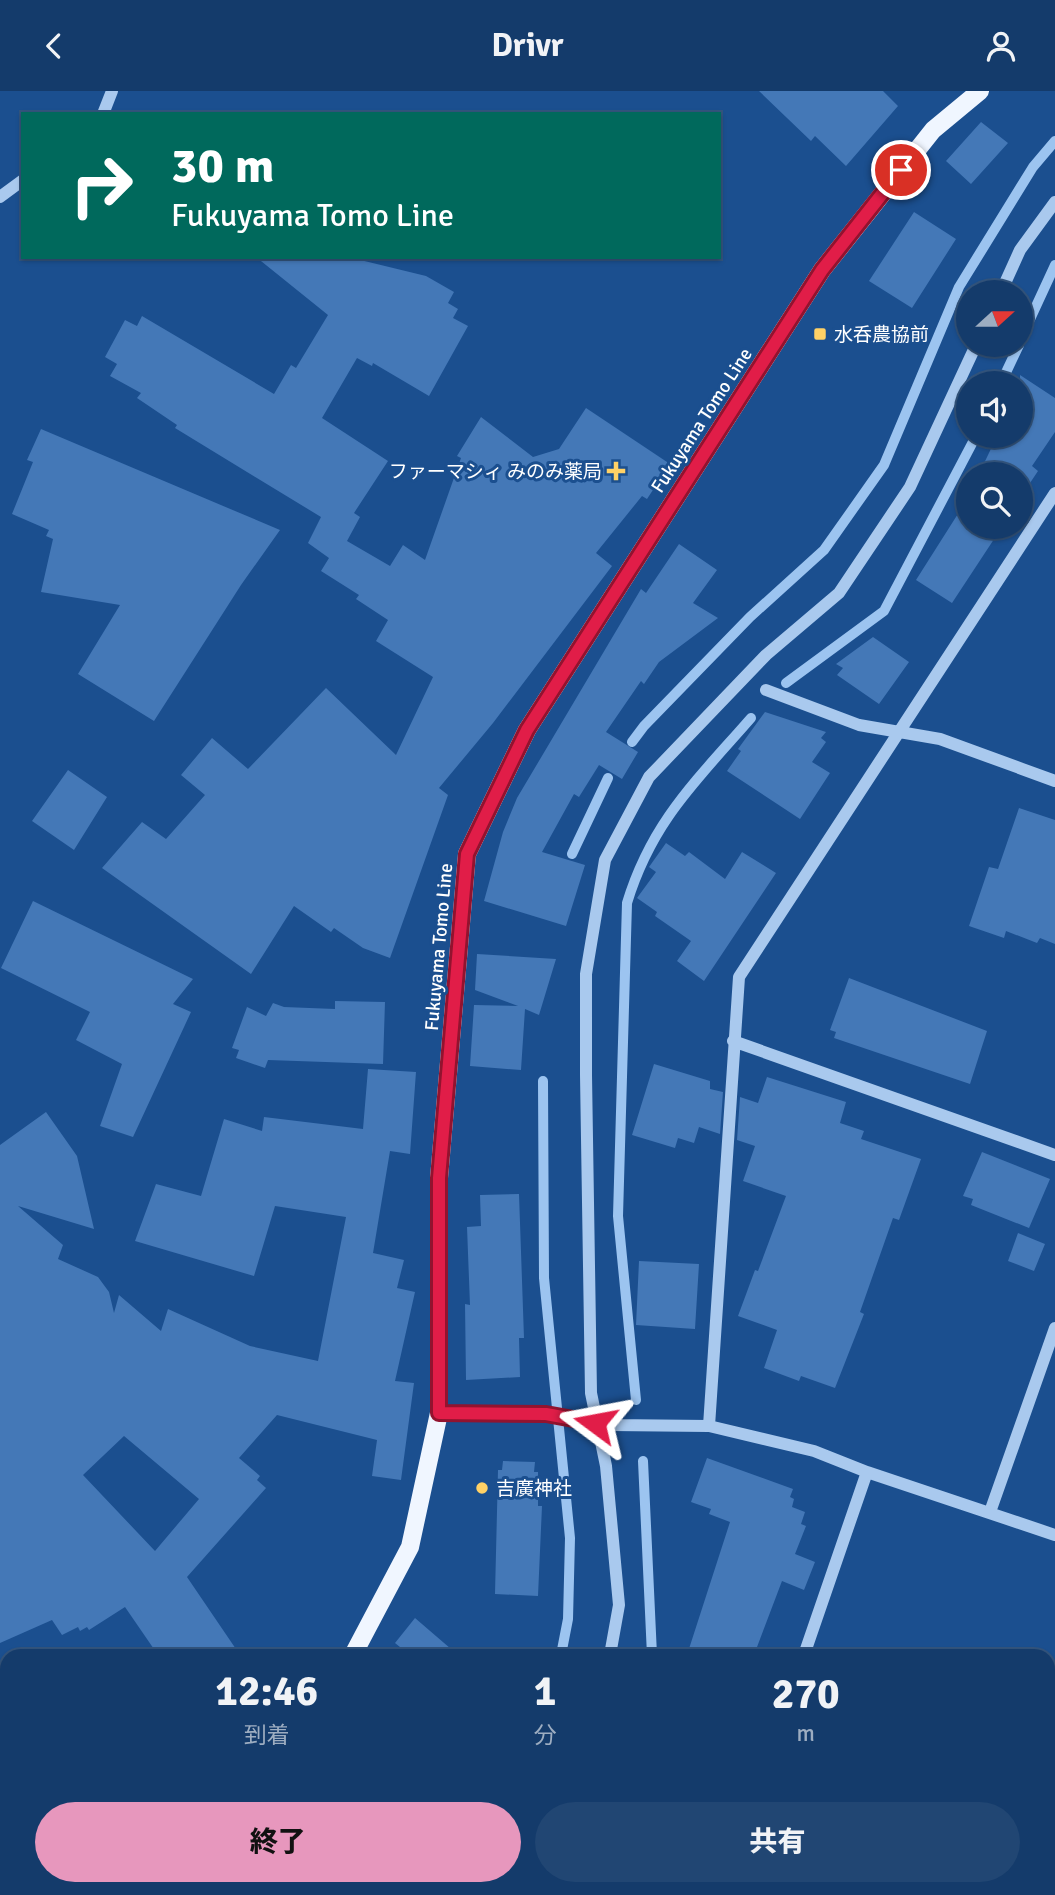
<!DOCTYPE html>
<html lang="ja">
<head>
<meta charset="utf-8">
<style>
  :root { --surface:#143b6b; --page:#214673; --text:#f1f3f6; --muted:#9dadc1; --line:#33557e; --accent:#e797bd }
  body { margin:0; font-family:Signika,"Noto Sans JP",sans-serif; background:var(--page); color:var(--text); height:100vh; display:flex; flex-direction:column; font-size:26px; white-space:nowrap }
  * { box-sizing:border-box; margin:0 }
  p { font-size:23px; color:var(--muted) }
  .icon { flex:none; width:38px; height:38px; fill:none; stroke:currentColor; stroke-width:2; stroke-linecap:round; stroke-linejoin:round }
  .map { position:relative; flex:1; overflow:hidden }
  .sheet { position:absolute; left:0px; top:1558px; width:1055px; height:247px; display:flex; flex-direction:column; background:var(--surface); border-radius:21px 21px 0 0; box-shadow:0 2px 5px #0004,0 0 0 2px var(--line) }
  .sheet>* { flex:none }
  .top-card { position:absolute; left:21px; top:21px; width:700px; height:147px; border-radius:0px; box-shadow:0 2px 5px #0004,0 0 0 2px var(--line); background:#00695c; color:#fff; overflow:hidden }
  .needle { width:46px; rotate:69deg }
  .controls { position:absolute; left:956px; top:189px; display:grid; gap:14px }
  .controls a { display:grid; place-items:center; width:77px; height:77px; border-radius:50%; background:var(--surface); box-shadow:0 2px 5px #0004,0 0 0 2px var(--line); font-size:35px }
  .pin { position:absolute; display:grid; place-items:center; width:60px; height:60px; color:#fff; margin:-30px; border:4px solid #fff; border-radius:50%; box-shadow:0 2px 7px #0007 }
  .me { position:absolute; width:77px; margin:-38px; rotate:283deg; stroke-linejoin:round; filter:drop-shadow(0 0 5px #0008) }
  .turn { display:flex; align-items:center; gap:24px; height:147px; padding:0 35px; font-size:32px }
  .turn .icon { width:91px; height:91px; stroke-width:2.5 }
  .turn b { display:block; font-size:49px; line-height:60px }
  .eta { display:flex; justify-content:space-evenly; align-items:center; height:119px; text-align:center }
  .eta b { font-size:42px; font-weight:800; line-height:49px }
  .primary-button { display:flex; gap:14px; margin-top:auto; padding:14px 35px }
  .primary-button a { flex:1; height:80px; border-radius:42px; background:var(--accent); color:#111; font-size:28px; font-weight:800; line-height:80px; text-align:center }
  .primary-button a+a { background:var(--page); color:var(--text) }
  header { display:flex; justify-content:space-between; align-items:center; height:91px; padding:0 35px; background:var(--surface); font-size:32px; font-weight:800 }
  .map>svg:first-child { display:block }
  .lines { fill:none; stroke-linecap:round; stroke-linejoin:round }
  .stream { stroke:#9cc4f0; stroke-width:10 }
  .building { fill:#4478b7; fill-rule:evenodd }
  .minor { stroke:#a9c9ee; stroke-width:12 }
  .major { stroke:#f0f6ff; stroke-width:18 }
  .route-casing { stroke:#92132f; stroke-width:18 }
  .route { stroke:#e11d48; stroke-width:12 }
  .poi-dot { fill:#ffd166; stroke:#1b4f8f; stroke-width:2.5 }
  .labels { text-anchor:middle; stroke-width:6; stroke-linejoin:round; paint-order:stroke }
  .poi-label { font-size:19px; fill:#fff; stroke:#1b4f8f; text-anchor:start }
  .street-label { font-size:19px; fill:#fff; stroke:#1b4f8f }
</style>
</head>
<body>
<header><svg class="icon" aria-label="back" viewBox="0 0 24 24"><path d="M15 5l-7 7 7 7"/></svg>Drivr<svg class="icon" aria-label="person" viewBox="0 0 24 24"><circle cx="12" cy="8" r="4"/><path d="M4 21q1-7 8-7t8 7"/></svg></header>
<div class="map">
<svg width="1055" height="1804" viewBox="0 0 1055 1804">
  <rect width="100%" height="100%" fill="#1b4f8f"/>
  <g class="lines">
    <path class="stream" d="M1020,250L1055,174
      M1001,292L1019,254
      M786,592L884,520L976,345
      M632,651L644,635L750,526L824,459L884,374L959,196L1033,76L1055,50
      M572,763L608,687
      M543,990L544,1187L570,1447L568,1528L561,1564
      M636,1309L618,1125L627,812C652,730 697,689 751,627
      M643,1370L652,1564
      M549,1804L552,1797"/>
  </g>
  <path class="building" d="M759,0H883L898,15L846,75L815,45L811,50Z
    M981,31L1008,52L971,93L946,70Z
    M914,121L956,148L912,217L869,190Z
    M256,166H348L426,185L454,201L448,212L458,218L453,227L468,235L429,305L373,272L372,275L357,267L322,327L388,370L354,422L360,426L347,450L390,475L403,454L425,469L461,367L457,365L481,326L533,366L559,358L586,317L670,373L647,408L642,405L596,462L612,475L493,632L439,697L448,704L390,867L363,857L334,837L331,841L294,815L251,883L102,777L142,731L166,748L205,704L181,684L212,647L248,678L326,597L396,664L433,586L376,550L388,529L356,508L359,504L321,480L329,467L308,452L321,426L175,337L177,334L137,307L141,302L110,285L117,273L105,266L125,229L137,235L142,225L274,303L291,274L296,277L328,224Z
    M1020,284L1055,307V341L1032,375L1038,380L1020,407V383H979L997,345H1020Z
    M41,338L280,439L241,494L154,630L78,583L120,514L41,501L53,448L46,445L49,439L12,423L33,371L27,369Z
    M968,407V436H1002L952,512L916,489Z
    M679,453L717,479L693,512L718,527L659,571L644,593L641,590L606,641L638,661L622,688L599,674L579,706L574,703L542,761L585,774L566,835L484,810L503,741L517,707L641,498L646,502Z
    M873,546L909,571L879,613L837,584L843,577L836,573Z
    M765,621L826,641L821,647L826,651L812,671L830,682L800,728L727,680L741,660L738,658Z
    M68,679L107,706L74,759L32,730Z
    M1019,717L1055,729V853L1040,847L1037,852L1006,840L1004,847L969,835L989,776L998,778Z
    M666,752L685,765L689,761L725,788L742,761L776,782L704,890L677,870L691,850L655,825L657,821L637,807L656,781L649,776Z
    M33,810L193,888L173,913L191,921L133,1046L100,1035L122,973L76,949L90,921L1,877Z
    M477,863L556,868L539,924L525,918L521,979L470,975L474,914L518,915L475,899Z
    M849,887L987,940L970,993L834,947L836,941L830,939Z
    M335,910L385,911L383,973L268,969L265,977L236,967L239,959L232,957L247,916L266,925L273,912L284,916L335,918Z
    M654,973L710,990V998L723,1001L720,1043L699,1036L694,1052L678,1047L675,1057L632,1044Z
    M368,978L416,981L410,1063L390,1060L373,1162L404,1169L397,1197L415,1201L395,1290L414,1292L401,1389L372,1385L377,1349L277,1324L239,1367L260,1385L257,1389L266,1397L187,1486L240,1564H158L125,1516L89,1539L87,1536L80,1540L78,1536L62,1544L52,1529L0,1552V1054L46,1021L77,1065L94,1138L18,1115L63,1154L58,1168L98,1186L109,1201L114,1222L119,1204L161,1240L168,1218L250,1255L318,1270L346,1126L275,1115L254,1185L135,1150L156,1093L201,1105L224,1028L262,1040L264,1026L363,1038ZM124,1345L199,1408L155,1460L83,1384Z
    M767,986L846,1011L840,1032L864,1040L861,1048L921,1068L899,1129L893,1127L860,1221L864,1223L835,1297L801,1285L799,1290L764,1277L777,1239L738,1225L755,1179L758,1180L786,1105L743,1090L755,1055L737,1049L740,1006L758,1012Z
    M982,1061L1050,1088L1029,1137L971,1114L973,1108L963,1105Z
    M519,1103L524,1247H519L520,1286L466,1289L465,1213L470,1214L467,1136L481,1135L480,1104Z
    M1018,1142L1045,1153L1034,1180L1008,1170Z
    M639,1170L699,1173L695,1238L636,1234Z
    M707,1367L793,1398L790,1406L794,1408L792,1416L805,1421L801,1433L806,1435L795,1463L815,1471L804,1499L782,1490L754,1564H687L730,1431L709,1423L711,1418L691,1411Z
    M503,1370L535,1371L534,1381H538V1415H542L538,1505L495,1503L498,1379H502Z
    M415,1527L458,1564H410L395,1552Z"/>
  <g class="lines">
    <path class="minor" d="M103,23L112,0
      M0,106L23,89
      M1001,201L1020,159L1055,111
      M766,599L859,634L940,648L1055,690
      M733,950L1055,1064
      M439,1322L546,1323L611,1334L709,1335L814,1360L867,1381L1055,1444
      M709,1335L739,886L1055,402
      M990,1421L1055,1237
      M610,1564L619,1514L606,1375L591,1302L586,984V883L605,769L649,686L766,564L839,502L910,396L976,254
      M804,1564L867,1381
      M973,1797L991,1804
      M506,1804L509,1797
      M733,1804L734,1797"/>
    <path class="major" d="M353,1564L410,1456L439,1322V1087L467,763L527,639L822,179L933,39L980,0
      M158,1804L165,1797"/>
  </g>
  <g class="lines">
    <g class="route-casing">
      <path id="route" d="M595,1332L546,1323L439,1322V1087L467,763L527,639L822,179L901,79"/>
    </g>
    <use href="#route" class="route"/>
  </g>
  <g class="poi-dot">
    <rect x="813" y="236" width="14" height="14" rx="3.5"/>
    <path d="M612.5 369.5h7v7h7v7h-7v7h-7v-7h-7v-7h7z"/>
    <circle cx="482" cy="1397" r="7"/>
  </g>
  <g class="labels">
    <g class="poi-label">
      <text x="834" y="250">水呑農協前</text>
      <text x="602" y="387" text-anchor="end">ファーマシィ みのみ薬局</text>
      <text x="496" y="1404">吉廣神社</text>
    </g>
    <g class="street-label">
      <text transform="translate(701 329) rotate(-57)" y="7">Fukuyama Tomo Line</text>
      <text transform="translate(438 856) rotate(-85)" y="7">Fukuyama Tomo Line</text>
    </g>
  </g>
</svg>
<div class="controls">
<a><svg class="needle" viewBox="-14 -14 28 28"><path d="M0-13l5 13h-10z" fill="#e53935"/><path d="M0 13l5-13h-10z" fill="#9dadc1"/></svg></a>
<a><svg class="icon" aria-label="sound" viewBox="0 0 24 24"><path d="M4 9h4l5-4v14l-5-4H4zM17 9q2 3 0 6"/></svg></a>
<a><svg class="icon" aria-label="search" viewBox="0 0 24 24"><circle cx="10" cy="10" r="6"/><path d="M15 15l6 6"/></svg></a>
</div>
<div class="pin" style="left:901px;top:79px;background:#d93025"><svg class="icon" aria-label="arrive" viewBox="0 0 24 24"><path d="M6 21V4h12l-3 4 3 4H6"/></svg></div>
<svg class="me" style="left:595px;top:1332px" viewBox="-20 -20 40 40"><path d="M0-17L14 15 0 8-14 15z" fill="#e11d48" stroke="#fff" stroke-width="4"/></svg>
<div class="top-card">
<div class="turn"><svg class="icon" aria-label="right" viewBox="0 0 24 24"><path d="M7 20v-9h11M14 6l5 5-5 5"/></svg><div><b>30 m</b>Fukuyama Tomo Line</div></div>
</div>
<section class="sheet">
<div class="eta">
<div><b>12:46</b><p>到着</p></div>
<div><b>1</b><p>分</p></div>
<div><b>270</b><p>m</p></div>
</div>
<div class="primary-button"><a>終了</a><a>共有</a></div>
</section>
</div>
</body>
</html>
